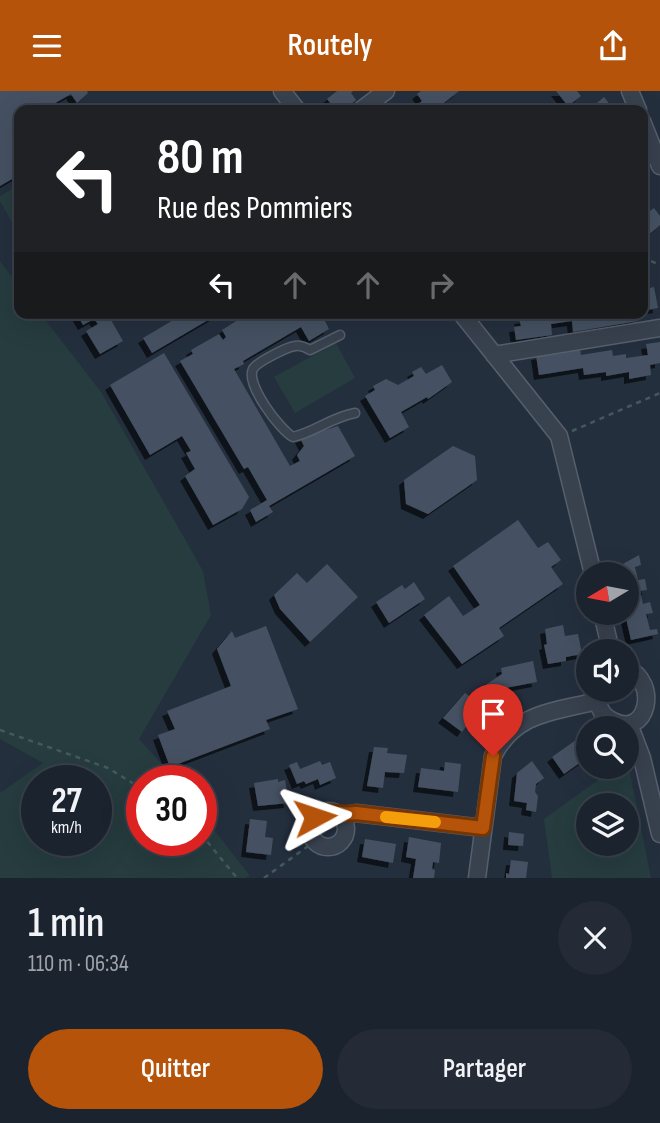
<!DOCTYPE html>
<html lang="fr">
<head>
<meta charset="utf-8">
<style>
  :root { --surface:#1b232e; --page:#242b36; --text:#f1f3f6; --muted:#a0a4aa; --line:#39404a; --accent:#b45309 }
  body { margin:0; font-family:"Sofia Sans Condensed",sans-serif; background:var(--page); color:var(--text); height:100vh; display:flex; flex-direction:column; font-size:26px; white-space:nowrap }
  * { box-sizing:border-box; margin:0 }
  p { font-size:23px; color:var(--muted) }
  .icon { flex:none; width:38px; height:38px; fill:none; stroke:currentColor; stroke-width:2; stroke-linecap:round; stroke-linejoin:round }
  .map { position:relative; height:787px; overflow:hidden }
  .drawer { display:flex; flex-direction:column; background:var(--surface); flex:1 }
  .drawer>* { flex:none }
  .guide { position:absolute; left:14px; top:14px; width:634px; height:214px; border-radius:14px; box-shadow:0 7px 28px #0002,0 0 0 2px var(--line); background:#202124; color:#fff; overflow:hidden }
  .needle { width:46px; rotate:260deg }
  .tools { position:absolute; left:576px; top:471px; display:grid; gap:14px }
  .tools a { display:grid; place-items:center; width:63px; height:63px; border-radius:50%; background:var(--surface); box-shadow:0 7px 28px #0002,0 0 0 2px var(--line); font-size:35px }
  .speed { position:absolute; left:21px; top:674px; display:flex; gap:14px; font-size:35px; font-weight:700; text-align:center }
  .speed>* { display:grid; place-content:center; width:91px; height:91px; border-radius:50%; background:var(--surface); box-shadow:0 7px 28px #0002,0 0 0 2px var(--line); line-height:1 }
  .speed small { font-size:18px; font-weight:400 }
  .speed .limit { border:10px solid #d22; background:#fff; color:#111 }
  .pin { position:absolute; display:grid; place-items:center; width:60px; height:60px; color:#fff; margin:-72px -30px; border-radius:50% 50% 50% 0; rotate:-45deg; box-shadow:0 0 7px #0007 }
  .pin .icon { rotate:45deg }
  .me { position:absolute; width:77px; margin:-38px; rotate:85deg; stroke-linejoin:round; filter:drop-shadow(0 0 5px #0008) }
  .turn { display:flex; align-items:center; gap:24px; height:147px; padding:0 28px; font-size:32px }
  .turn .icon { width:91px; height:91px; stroke-width:2.5 }
  .turn b { display:block; font-size:49px; line-height:60px }
  .lanes { display:flex; align-items:center; height:66px; padding:0 28px; background:#0003; justify-content:center; gap:35px; direction:ltr }
  .lanes .off { opacity:.35 }
  .round { display:grid; place-items:center; flex:none; width:74px; height:74px; border-radius:37px; background:var(--page) }
  .overview { display:flex; align-items:center; justify-content:space-between; height:119px; padding:0 28px }
  h1 { font-size:42px; font-weight:600; line-height:52px }
  .cta { display:flex; gap:14px; margin-top:auto; padding:14px 28px }
  .cta a { flex:1; height:80px; border-radius:42px; background:var(--accent); color:#fff; font-size:28px; font-weight:600; line-height:80px; text-align:center }
  .cta a+a { background:var(--page); color:var(--text) }
  header { display:flex; justify-content:space-between; align-items:center; height:91px; padding:0 28px; background:var(--accent); color:#fff; font-size:32px; font-weight:600 }
  .map>svg:first-child { display:block }
  .green { fill:#263c3f; fill-rule:evenodd }
  .building { fill:#455162; filter:url(#shadow) }
  .lines { fill:none; stroke-linecap:round; stroke-linejoin:round }
  .lane-casing { stroke:#565f6c; stroke-width:11 }
  .street-casing { stroke:#565f6c; stroke-width:19 }
  .path { stroke:#44595c; stroke-width:2.5; stroke-dasharray:5 5; stroke-linecap:butt }
  .lane { stroke:#38414e; stroke-width:8 }
  .street { stroke:#38414e; stroke-width:16 }
  .route-casing { stroke:#753606; stroke-width:18 }
  .route { stroke:#b45309; stroke-width:12 }
  .slow { stroke:#f59e0b; stroke-width:12 }
</style>
</head>
<body>
<header><svg class="icon" aria-label="menu" viewBox="0 0 24 24"><path d="M4 6h16M4 12h16M4 18h16"/></svg>Routely<svg class="icon" aria-label="share" viewBox="0 0 24 24"><path d="M12 15V3M7 8l5-5 5 5M5 13v7h14v-7"/></svg></header>
<div class="map">
<svg width="660" height="787" viewBox="0 0 660 787">
  <defs>
    <filter id="shadow"><feDropShadow dx="-5" dy="5" stdDeviation="0" flood-color="#0009"/></filter>
  </defs>
  <rect width="100%" height="100%" fill="#242f3e"/>
  <path class="green" d="M19,94V144L0,110V105Z
    M0,170L19,195V222H40L101,301L203,480L211,524L139,648L176,689L142,690V749H201V722L250,785L245,787H0V702L43,672L0,648ZM37,690H96V749H37Z
    M336,252L355,287L295,322L274,286Z
    M627,667L651,787H552L544,728L616,676H626ZM588,714H626V752H588Z"/>
  <path class="building" d="M0,0H87L88,2L77,12L71,3L43,19H19V84L0,95Z
    M337,0H353L351,2L356,9L344,19H328L326,17L331,13L327,8Z
    M421,0H459L435,19H410L422,10L417,3Z
    M556,0H577L581,5L568,15Z
    M604,6L614,19H588L591,17Z
    M642,111L650,120L654,117L660,125V134L646,146L642,141Z
    M654,196L658,217L642,220V199Z
    M76,222H107L123,250L100,263L86,240L98,233L94,228L83,234Z
    M185,222H220L152,262L143,247Z
    M249,222H321L329,238L309,250L301,236L243,270L244,273L234,278L290,375L300,370L297,364L304,355L300,347L338,335L355,365L269,415L273,421L256,431L250,419L267,409L248,376L244,378L180,270L193,263L191,259L219,243L223,249L226,246L222,239Z
    M541,222H637L638,230L573,241L572,230L551,233L552,244L516,249L514,236L521,235L519,228L541,225Z
    M660,251V272L650,274L651,284L629,288V281L606,285V281L584,284L583,277L539,284L536,264L580,257L581,264L612,259L613,265L626,263V267L648,264L646,253Z
    M164,262L249,406L242,418L213,434L185,385L195,378L186,362L191,360L182,345L150,364L110,294Z
    M442,274L452,291L428,308L427,306L401,321L409,336L390,347L365,305L375,299L373,295L386,288L398,294L414,285L412,281L421,276L426,283Z
    M453,355L475,365L477,389L428,423L406,413L404,389Z
    M518,429L538,457L548,451L561,469L551,476L563,493L499,537L504,545L462,573L424,524L449,505L463,525L480,514L453,475Z
    M639,464L641,474L635,476L638,489L645,488L647,499L640,500L643,513L650,511L653,522L646,523L650,539L657,538L658,543L631,549L625,523L626,483H615L614,478Z
    M327,473L358,506L310,551L280,518L274,504L297,482L307,492Z
    M414,491L425,508L389,532L376,511L402,494L405,498Z
    M563,534L565,545L578,543L582,563L566,566V570L548,573L544,554L547,553L545,538Z
    M266,535L298,618L266,629L270,638L170,676L158,644L175,638L167,620L231,595L217,558L232,540L235,547Z
    M533,570L537,591L506,597L495,605L487,593L502,583L501,577Z
    M465,602L482,614L462,641L443,627Z
    M580,646L588,658V666L564,683L552,666Z
    M374,656L388,657L387,662L407,664L404,682L385,681L383,697L367,695Z
    M320,670L322,674L330,671L336,687L320,694L318,688L306,693L304,690L297,693L289,674L297,671L300,678Z
    M532,670L544,687L536,693L535,701L538,705L536,721L526,719L527,712L514,710L517,682Z
    M445,671L461,673L458,701L418,696L421,677L444,680Z
    M278,688V691L285,689L289,712L258,715L254,692Z
    M250,728L267,730L265,746L273,747L271,764L246,761Z
    M509,741L524,743L523,755L508,754Z
    M409,746L441,752L439,772L433,771L432,778L435,779L434,787H413L416,768L406,766Z
    M365,748L396,753L393,772L362,766Z
    M511,769L528,771L526,787H506V782L509,783Z"/>
  <g class="lines">
    <g class="lane-casing">
      <path id="lane" d="M340,244L310,259C305,256 301,254 295,255C287,256 257,271 253,278C245,293 280,339 293,346C315,341 332,326 355,322"/>
    </g>
    <g class="street-casing">
      <path id="street" d="M282,0L297,19
        M630,0L638,19
        M361,19L386,0
        M642,30L660,75
        M461,222L559,345L593,483
        M494,264L660,237
        M602,522L611,560
        M598,598C597,612 599,624 613,630C648,648 660,590 626,577
        M629,633L642,667L660,743
        M310 738a18 18 0 1 1 36 0a18 18 0 1 1-36 0Z
        M340,725L356,722L483,737
        M477,787L493,665C516,621 553,621 597,610"/>
    </g>
    <path class="path" d="M642,166L660,174
      M572,340L660,302
      M0,639L108,677L142,698
      M201,743L237,787
      M264,787L315,750"/>
    <use href="#lane" class="lane"/>
    <use href="#street" class="street"/>
  </g>
  <g class="lines">
    <g class="route-casing">
      <path id="route" d="M315,726C329,716 338,725 356,722L483,737L493,665"/>
    </g>
    <use href="#route" class="route"/>
    <path class="slow" d="M386,726L435,731"/>
  </g>
</svg>
<div class="tools">
<a><svg class="needle" viewBox="-14 -14 28 28"><path d="M0-13l5 13h-10z" fill="#e53935"/><path d="M0 13l5-13h-10z" fill="#a0a4aa"/></svg></a>
<a><svg class="icon" aria-label="sound" viewBox="0 0 24 24"><path d="M4 9h4l5-4v14l-5-4H4zM17 9q2 3 0 6"/></svg></a>
<a><svg class="icon" aria-label="search" viewBox="0 0 24 24"><circle cx="10" cy="10" r="6"/><path d="M15 15l6 6"/></svg></a>
<a><svg class="icon" aria-label="layers" viewBox="0 0 24 24"><path d="M12 4l9 5-9 5-9-5zM3 14l9 5 9-5"/></svg></a>
</div>
<div class="speed"><div>27<small>km/h</small></div><div class="limit">30</div></div>
<div class="pin" style="left:493px;top:665px;background:#d93025"><svg class="icon" aria-label="arrive" viewBox="0 0 24 24"><path d="M6 21V4h12l-3 4 3 4H6"/></svg></div>
<svg class="me" style="left:315px;top:726px" viewBox="-20 -20 40 40"><path d="M0-17L14 15 0 8-14 15z" fill="#b45309" stroke="#fff" stroke-width="4"/></svg>
<div class="guide">
<div class="turn"><svg class="icon" aria-label="left" viewBox="0 0 24 24"><path d="M17 20v-9H6M10 6l-5 5 5 5"/></svg><div><b>80 m</b>Rue des Pommiers</div></div>
<div class="lanes"><svg class="icon" aria-label="left" viewBox="0 0 24 24"><path d="M17 20v-9H6M10 6l-5 5 5 5"/></svg><svg class="icon off" aria-label="ahead" viewBox="0 0 24 24"><path d="M12 20V5M6 11l6-6 6 6"/></svg><svg class="icon off" aria-label="ahead" viewBox="0 0 24 24"><path d="M12 20V5M6 11l6-6 6 6"/></svg><svg class="icon off" aria-label="right" viewBox="0 0 24 24"><path d="M7 20v-9h11M14 6l5 5-5 5"/></svg></div>
</div>
</div>
<section class="drawer">
<div class="overview"><div><h1>1 min</h1><p>110 m · 06:34</p></div><a class="round"><svg class="icon" aria-label="close" viewBox="0 0 24 24"><path d="M6 6l12 12M18 6L6 18"/></svg></a></div>
<div class="cta"><a>Quitter</a><a>Partager</a></div>
</section>
</body>
</html>
